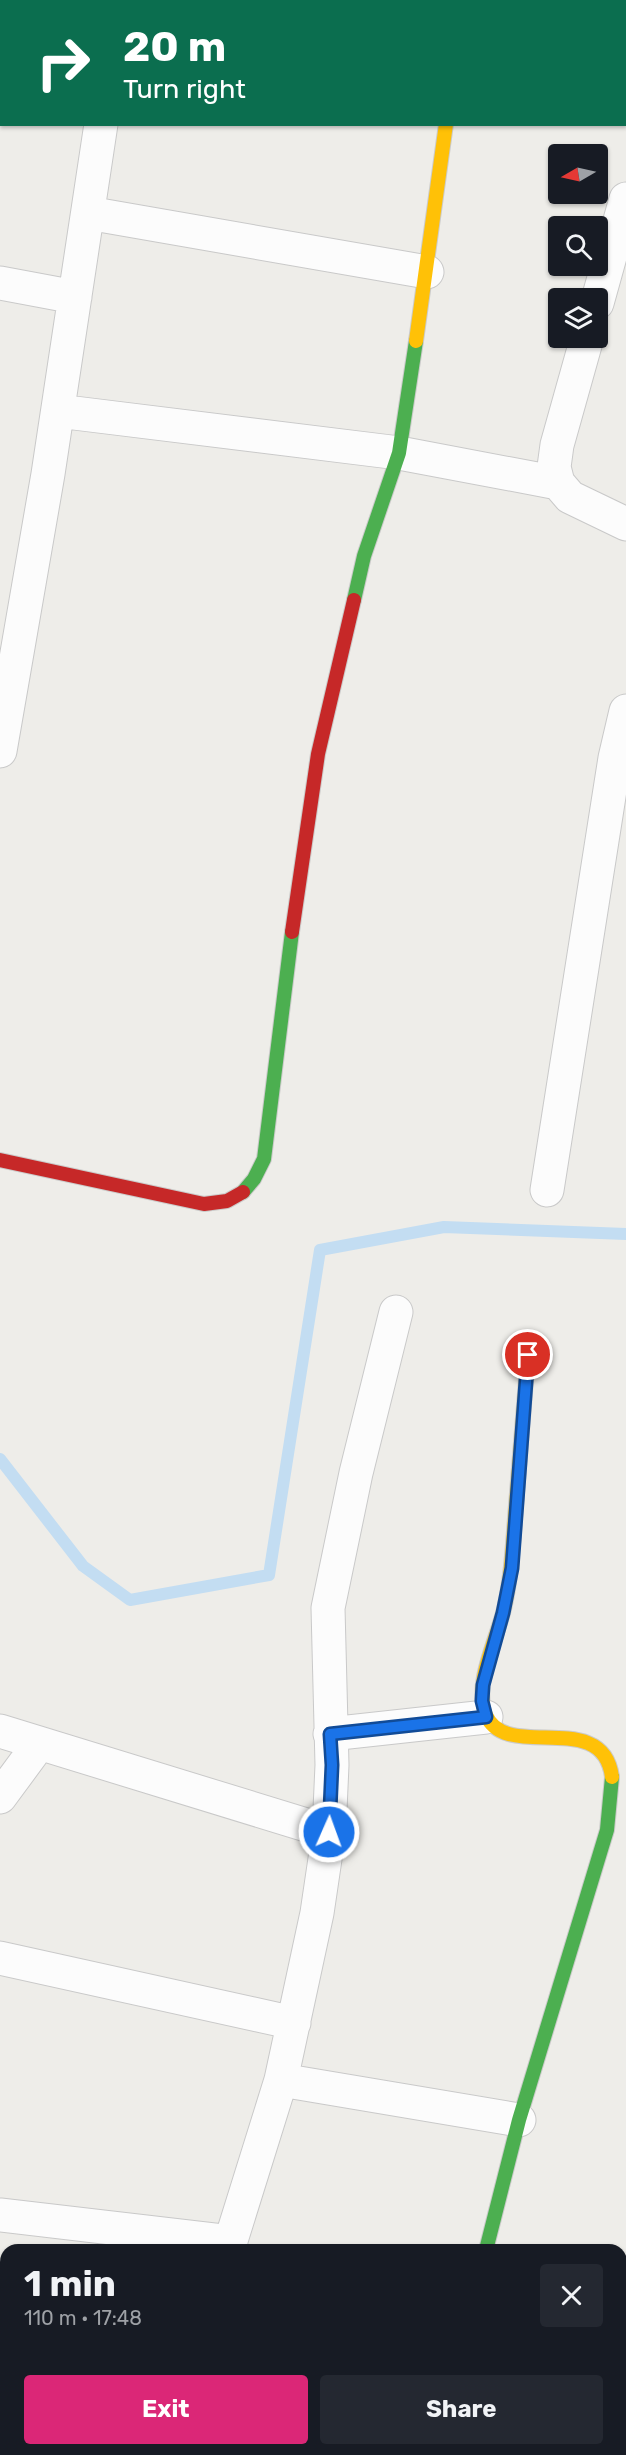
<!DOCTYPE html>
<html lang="en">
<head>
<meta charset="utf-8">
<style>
  :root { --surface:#171b24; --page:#242831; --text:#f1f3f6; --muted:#9ea1a6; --accent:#db2777 }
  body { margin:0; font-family:Rubik,sans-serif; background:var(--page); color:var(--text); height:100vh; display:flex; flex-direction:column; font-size:22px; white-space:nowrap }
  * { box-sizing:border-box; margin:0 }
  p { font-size:20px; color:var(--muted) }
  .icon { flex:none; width:33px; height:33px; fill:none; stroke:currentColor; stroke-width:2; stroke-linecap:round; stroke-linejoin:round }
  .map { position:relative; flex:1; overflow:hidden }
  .panel { position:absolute; left:0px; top:2244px; width:627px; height:212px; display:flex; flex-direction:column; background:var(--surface); border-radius:18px 18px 0 0; box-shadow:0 2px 4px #0004 }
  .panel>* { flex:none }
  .hud { position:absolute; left:0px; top:0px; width:627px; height:126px; box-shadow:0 2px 4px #0004; background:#0b6e4f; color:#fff; overflow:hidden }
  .needle { width:39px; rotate:261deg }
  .tools { position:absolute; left:548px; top:144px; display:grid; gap:12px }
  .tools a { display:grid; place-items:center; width:60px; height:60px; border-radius:6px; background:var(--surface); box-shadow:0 2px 4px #0004; font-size:30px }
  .pin { position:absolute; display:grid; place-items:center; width:51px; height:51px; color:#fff; margin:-26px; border:3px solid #fff; border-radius:50%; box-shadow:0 2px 6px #0007 }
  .me { position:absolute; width:66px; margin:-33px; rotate:2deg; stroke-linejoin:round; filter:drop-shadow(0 0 4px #0008) }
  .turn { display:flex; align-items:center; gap:21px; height:126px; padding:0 24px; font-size:27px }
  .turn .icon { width:78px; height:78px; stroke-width:2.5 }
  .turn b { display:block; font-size:42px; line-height:51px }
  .round { display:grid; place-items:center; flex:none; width:63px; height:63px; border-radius:6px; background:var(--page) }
  .overview { display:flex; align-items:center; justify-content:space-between; height:102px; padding:0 24px }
  h1 { font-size:36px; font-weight:700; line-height:45px }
  .action { display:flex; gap:12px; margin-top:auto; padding:12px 24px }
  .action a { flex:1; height:69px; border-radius:6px; background:var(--accent); color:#fff; font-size:24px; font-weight:700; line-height:69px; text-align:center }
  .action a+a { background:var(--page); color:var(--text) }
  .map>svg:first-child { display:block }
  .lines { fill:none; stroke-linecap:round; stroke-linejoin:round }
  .stream { stroke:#c3ddf2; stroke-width:12 }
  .street-casing { stroke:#c9c9c9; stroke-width:35 }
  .fast-casing { stroke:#cbcbca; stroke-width:16 }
  .slow-casing { stroke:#cbcbca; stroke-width:16 }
  .jam-casing { stroke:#cbcbca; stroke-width:16 }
  .street { stroke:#fcfcfc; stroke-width:33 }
  .fast { stroke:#4caf50; stroke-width:14 }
  .slow { stroke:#ffc107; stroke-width:14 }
  .jam { stroke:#c62828; stroke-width:14 }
  .route-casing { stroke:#114b97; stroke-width:15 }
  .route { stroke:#1a73e8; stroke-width:10 }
</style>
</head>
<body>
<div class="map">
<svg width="626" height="2455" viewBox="0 0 626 2455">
  <rect width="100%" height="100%" fill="#eeede9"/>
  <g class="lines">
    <path class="stream" d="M0,1459L83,1566L130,1600L269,1575L320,1250L444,1227L626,1234"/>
    <g class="street-casing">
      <path id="street" d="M204,0L209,2
        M118,2V0
        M474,2V0
        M88,213L427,272
        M0,283L75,297
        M597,303L626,199
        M587,338L557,445L554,467L558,483L570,497L626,524
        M58,411L399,453L558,483
        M0,751L48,474L101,124
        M547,1190L615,758L626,711
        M0,1731L329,1832
        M330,1734L486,1717
        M0,1797L39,1744
        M0,1958L294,2023
        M281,2080L519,2120
        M0,2215L231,2242
        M228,2250L281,2080L317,1913L329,1832L332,1765L328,1608L356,1473L396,1312
        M168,2455L170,2450
        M434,2455L436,2450"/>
    </g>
    <g class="fast-casing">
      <path id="fast" d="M354,600L364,556L399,453L416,341
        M243,1192L254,1179L264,1159L292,932
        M486,2250L519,2120L607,1830L612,1777"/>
    </g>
    <g class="slow-casing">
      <path id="slow" d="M416,341L446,124
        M528,1355C524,1405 520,1455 516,1505C513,1540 512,1575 504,1609C497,1639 473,1685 486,1715C506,1763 603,1707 612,1777"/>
    </g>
    <g class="jam-casing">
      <path id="jam" d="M292,932L318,754L354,600
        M0,1160L204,1204L227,1201L243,1192"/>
    </g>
    <use href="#street" class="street"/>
    <use href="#fast" class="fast"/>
    <use href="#slow" class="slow"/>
    <use href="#jam" class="jam"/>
  </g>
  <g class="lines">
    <g class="route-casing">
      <path id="route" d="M329,1832L332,1765L330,1734L486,1717L482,1701L483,1685L503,1613L512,1568L528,1355"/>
    </g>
    <use href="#route" class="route"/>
  </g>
</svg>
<div class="tools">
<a><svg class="needle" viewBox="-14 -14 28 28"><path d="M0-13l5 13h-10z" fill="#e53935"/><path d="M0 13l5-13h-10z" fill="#9ea1a6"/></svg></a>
<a><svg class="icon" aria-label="search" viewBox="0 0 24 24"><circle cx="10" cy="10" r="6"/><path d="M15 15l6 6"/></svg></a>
<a><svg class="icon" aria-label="layers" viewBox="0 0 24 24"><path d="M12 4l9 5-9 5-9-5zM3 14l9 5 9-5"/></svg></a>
</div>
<div class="pin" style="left:528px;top:1355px;background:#d93025"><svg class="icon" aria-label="arrive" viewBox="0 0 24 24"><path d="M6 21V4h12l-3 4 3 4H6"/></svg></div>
<svg class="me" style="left:329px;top:1832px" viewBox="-20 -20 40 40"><circle r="17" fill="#1a73e8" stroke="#fff" stroke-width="3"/><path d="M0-11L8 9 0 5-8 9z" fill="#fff"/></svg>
<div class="hud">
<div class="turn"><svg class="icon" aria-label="right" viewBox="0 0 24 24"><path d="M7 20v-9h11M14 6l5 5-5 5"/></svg><div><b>20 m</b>Turn right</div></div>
</div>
<section class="panel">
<div class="overview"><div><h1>1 min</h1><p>110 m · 17:48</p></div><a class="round"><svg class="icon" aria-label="close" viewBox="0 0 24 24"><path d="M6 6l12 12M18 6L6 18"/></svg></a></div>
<div class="action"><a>Exit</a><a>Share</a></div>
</section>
</div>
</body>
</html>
